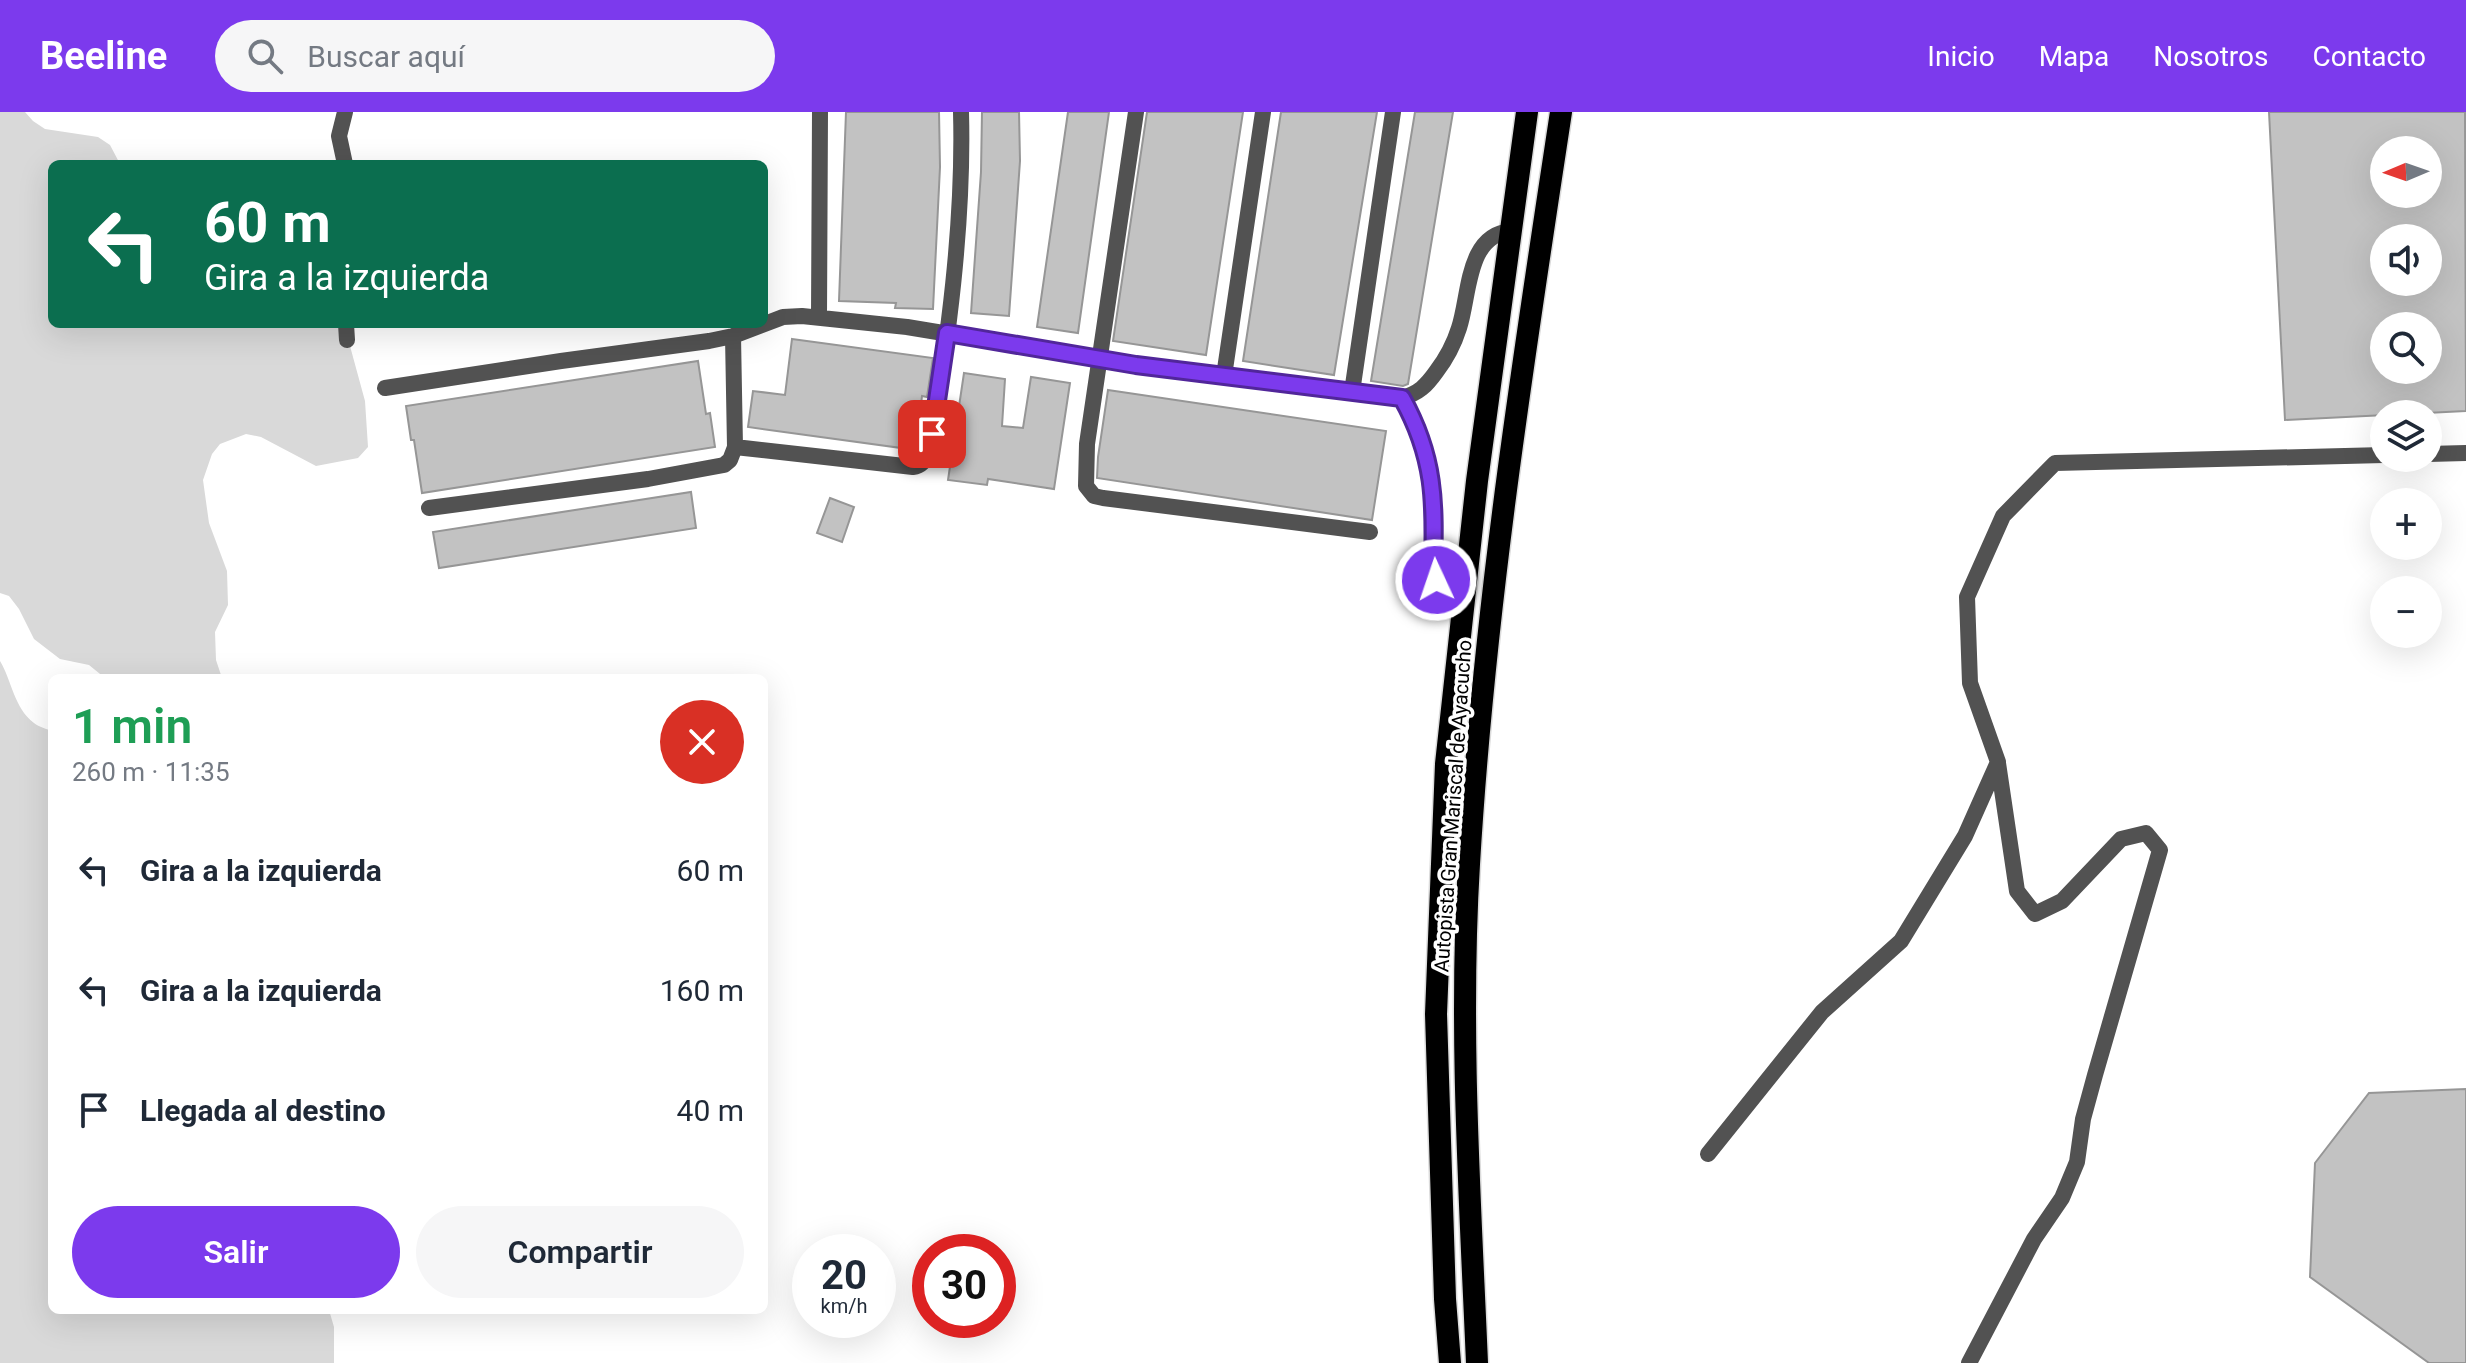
<!DOCTYPE html>
<html lang="es">
<head>
<meta charset="utf-8">
<style>
  :root { --surface:#fff; --page:#f6f6f7; --text:#1f2937; --muted:#747a83; --accent:#7c3aed }
  body { margin:0; font-family:Roboto,sans-serif; background:var(--page); color:var(--text); height:100vh; display:flex; flex-direction:column; font-size:30px; white-space:nowrap }
  * { box-sizing:border-box; margin:0 }
  p { font-size:26px; color:var(--muted) }
  .icon { flex:none; width:44px; height:44px; fill:none; stroke:currentColor; stroke-width:2; stroke-linecap:round; stroke-linejoin:round }
  .map { position:relative; flex:1; overflow:hidden }
  .panel { position:absolute; left:48px; top:562px; width:720px; height:640px; display:flex; flex-direction:column; background:var(--surface); border-radius:12px; box-shadow:0 8px 32px #0002 }
  .panel>* { flex:none }
  .guide { position:absolute; left:48px; top:48px; width:720px; height:168px; border-radius:12px; box-shadow:0 8px 32px #0002; background:#0b6e4f; color:#fff; overflow:hidden }
  .needle { width:52px; rotate:268deg }
  .controls { position:absolute; left:2370px; top:24px; display:grid; gap:16px }
  .controls a { display:grid; place-items:center; width:72px; height:72px; border-radius:50%; background:var(--surface); box-shadow:0 8px 32px #0002; font-size:40px }
  .speed { position:absolute; left:792px; top:1122px; display:flex; gap:16px; font-size:40px; font-weight:700; text-align:center }
  .speed>* { display:grid; place-content:center; width:104px; height:104px; border-radius:50%; background:var(--surface); box-shadow:0 8px 32px #0002; line-height:1 }
  .speed small { font-size:20px; font-weight:400 }
  .speed .limit { border:12px solid #d22; background:#fff; color:#111 }
  .pin { position:absolute; display:grid; place-items:center; width:68px; height:68px; color:#fff; margin:-34px; border-radius:16px; box-shadow:0 4px 12px #0006 }
  .me { position:absolute; width:88px; margin:-44px; rotate:357deg; stroke-linejoin:round; filter:drop-shadow(0 0 6px #0008) }
  .turn { display:flex; align-items:center; gap:28px; height:168px; padding:0 24px; font-size:36px }
  .turn .icon { width:104px; height:104px; stroke-width:2.5 }
  .turn b { display:block; font-size:56px; line-height:68px }
  .round { display:grid; place-items:center; flex:none; width:84px; height:84px; border-radius:42px; background:var(--page) }
  .head { display:flex; align-items:center; justify-content:space-between; height:136px; padding:0 24px }
  h1 { font-size:48px; font-weight:600; line-height:60px; color:#1e9e55 }
  .action { display:flex; gap:16px; margin-top:auto; padding:16px 24px }
  .action a { flex:1; height:92px; border-radius:48px; background:var(--accent); color:#fff; font-size:32px; font-weight:600; line-height:92px; text-align:center }
  .action a+a { background:var(--page); color:var(--text) }
  ul { padding:0; list-style:none }
  li { display:flex; align-items:center; gap:24px; height:120px; padding:0 24px }
  li div { flex:1 }
  li b { display:block; font-size:30px }
  li em { font-style:normal }
  header { display:flex; align-items:center; gap:48px; box-sizing:border-box; height:112px; padding:0 40px; background:var(--accent); color:#fff }
  header strong { font-size:38px }
  nav { display:flex; gap:44px; margin-inline-start:auto; font-size:28px }
  .search { width:560px; height:72px; background:var(--page); display:flex; align-items:center; gap:20px; box-sizing:border-box; padding:0 28px; border-radius:44px; color:var(--muted); font-size:30px }
  .map>svg:first-child { display:block }
  .green { fill:#d9d9d9 }
  .building { fill:#c2c2c2; stroke:#969696; stroke-width:2; fill-rule:evenodd }
  .lines { fill:none; stroke-linecap:round; stroke-linejoin:round }
  .trunk-casing { stroke:#dbdbdb; stroke-width:25 }
  .minor { stroke:#525252; stroke-width:16 }
  .trunk { stroke:#000; stroke-width:22 }
  .route-casing { stroke:#51269a; stroke-width:20 }
  .route { stroke:#7c3aed; stroke-width:14 }
  .labels { text-anchor:middle; stroke-width:7; stroke-linejoin:round; paint-order:stroke }
  .street-label { font-size:20px; fill:#000; stroke:#fff }
</style>
</head>
<body>
<header>
<strong>Beeline</strong>
<div class="search"><svg class="icon" aria-label="search" viewBox="0 0 24 24"><circle cx="10" cy="10" r="6"/><path d="M15 15l6 6"/></svg>Buscar aquí</div>
<nav><a>Inicio</a><a>Mapa</a><a>Nosotros</a><a>Contacto</a></nav>
</header>
<div class="map">
<svg width="2466" height="1251" viewBox="0 0 2466 1251">
  <rect width="100%" height="100%" fill="#fff"/>
  <path class="green" d="M0,0H25L33,9L45,17L98,25L110,33L120,52H52V212H344L365,289L368,335L358,346L316,354L261,325L246,322L220,332L212,342L203,368L209,411L227,459L228,493L215,520L216,548L222,566H105L89,553L60,547L34,527L19,497L9,484L0,481Z
    M0,549C12,569 14,596 34,611C39,615 47,617 52,619V1198H329L334,1215V1251H0Z"/>
  <path class="building" d="M846,0H939L940,55L933,197L895,196L896,191L839,189Z
    M982,0H1019L1020,49L1009,204L971,201L981,60Z
    M1068,0H1109L1078,221L1037,215Z
    M1147,0H1243L1206,243L1113,229Z
    M1281,0H1377L1334,263L1243,249Z
    M1415,0H1453L1408,272L1403,274L1371,269Z
    M2269,0H2465L2466,299L2285,308ZM2384,38H2428V82H2384ZM2384,126H2428V170H2384ZM2384,214H2428V258H2384Z
    M792,227L933,246L927,285L922,284L916,338L748,315L753,279L785,283Z
    M698,249L706,302L710,301L715,335L422,381L414,328H411L406,294Z
    M964,261L1005,267L1002,314L1023,316L1031,265L1070,271L1054,377L988,367L987,373L948,368Z
    M1108,278L1386,319L1372,408L1097,366L1098,345Z
    M691,380L696,416L439,456L433,420Z
    M830,386L854,395L842,430L817,421Z
    M2466,977V1251H2429L2310,1165L2315,1051L2369,981Z"/>
  <g class="lines">
    <g class="trunk-casing">
      <path id="trunk" d="M1450,1251L1445,1187L1436,902L1446,652L1477,369L1527,0
        M1477,1251C1470,1085 1459,918 1469,752C1484,499 1523,250 1561,0"/>
    </g>
    <path class="minor" d="M1136,0L1087,332L1086,374L1094,384L1103,386L1370,420
      M345,52L339,24L345,0
      M819,205L820,0
      M346,212L347,228
      M1224,264L1263,0
      M385,276L561,249L709,229L733,224L783,205L802,204L907,215L1136,253L1402,286C1419,281 1426,274 1436,260C1446,247 1454,232 1459,216C1470,183 1466,123 1511,119
      M1352,280L1393,0
      M1402,286C1435,344 1435,391 1433,456C1437,476 1445,490 1462,503
      M735,335L913,355C922,354 925,348 929,341C948,230 964,112 961,0
      M2428,342L2466,341
      M429,396L648,367L724,353L730,348L735,335L733,224
      M1708,1042L1822,900L1901,829L1965,724L1998,650L1970,571L1967,485L2003,404L2055,351L2384,343
      M1969,1251L2034,1127L2062,1086L2077,1050L2083,1007L2095,963L2160,738L2146,721L2121,727L2062,789L2035,802L2017,779L1998,651"/>
    <use href="#trunk" class="trunk"/>
  </g>
  <g class="lines">
    <g class="route-casing">
      <path id="route" d="M932,322L947,221L1136,253L1402,286C1435,345 1435,390 1433,456L1436,468"/>
    </g>
    <use href="#route" class="route"/>
  </g>
  <g class="labels">
    <g class="street-label">
      <text transform="translate(1453 694) rotate(-86)" y="7">Autopista Gran Mariscal de Ayacucho</text>
    </g>
  </g>
</svg>
<div class="controls">
<a><svg class="needle" viewBox="-14 -14 28 28"><path d="M0-13l5 13h-10z" fill="#e53935"/><path d="M0 13l5-13h-10z" fill="#747a83"/></svg></a>
<a><svg class="icon" aria-label="sound" viewBox="0 0 24 24"><path d="M4 9h4l5-4v14l-5-4H4zM17 9q2 3 0 6"/></svg></a>
<a><svg class="icon" aria-label="search" viewBox="0 0 24 24"><circle cx="10" cy="10" r="6"/><path d="M15 15l6 6"/></svg></a>
<a><svg class="icon" aria-label="layers" viewBox="0 0 24 24"><path d="M12 4l9 5-9 5-9-5zM3 14l9 5 9-5"/></svg></a>
<a>+</a>
<a>−</a>
</div>
<div class="speed"><div>20<small>km/h</small></div><div class="limit">30</div></div>
<div class="pin" style="left:932px;top:322px;background:#d93025"><svg class="icon" aria-label="arrive" viewBox="0 0 24 24"><path d="M6 21V4h12l-3 4 3 4H6"/></svg></div>
<svg class="me" style="left:1436px;top:468px" viewBox="-20 -20 40 40"><circle r="17" fill="#7c3aed" stroke="#fff" stroke-width="3"/><path d="M0-11L8 9 0 5-8 9z" fill="#fff"/></svg>
<div class="guide">
<div class="turn"><svg class="icon" aria-label="left" viewBox="0 0 24 24"><path d="M17 20v-9H6M10 6l-5 5 5 5"/></svg><div><b>60 m</b>Gira a la izquierda</div></div>
</div>
<section class="panel">
<div class="head"><div><h1>1 min</h1><p>260 m · 11:35</p></div><a class="round" style="background:#d93025;color:#fff"><svg class="icon" aria-label="close" viewBox="0 0 24 24"><path d="M6 6l12 12M18 6L6 18"/></svg></a></div>
<ul>
<li><svg class="icon" aria-label="left" viewBox="0 0 24 24"><path d="M17 20v-9H6M10 6l-5 5 5 5"/></svg><div><b>Gira a la izquierda</b></div><em>60 m</em></li>
<li><svg class="icon" aria-label="left" viewBox="0 0 24 24"><path d="M17 20v-9H6M10 6l-5 5 5 5"/></svg><div><b>Gira a la izquierda</b></div><em>160 m</em></li>
<li><svg class="icon" aria-label="arrive" viewBox="0 0 24 24"><path d="M6 21V4h12l-3 4 3 4H6"/></svg><div><b>Llegada al destino</b></div><em>40 m</em></li>
</ul>
<div class="action"><a>Salir</a><a>Compartir</a></div>
</section>
</div>
</body>
</html>
